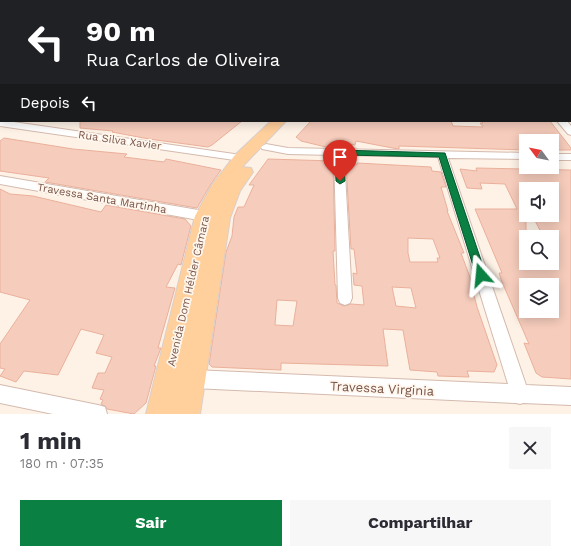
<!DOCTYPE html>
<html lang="pt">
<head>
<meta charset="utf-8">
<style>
  :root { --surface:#fff; --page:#f7f7f7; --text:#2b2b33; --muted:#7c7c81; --accent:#0b8043 }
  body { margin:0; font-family:"Work Sans",sans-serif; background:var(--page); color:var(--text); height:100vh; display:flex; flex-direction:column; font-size:15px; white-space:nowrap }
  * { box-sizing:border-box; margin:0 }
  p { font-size:13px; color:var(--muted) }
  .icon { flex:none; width:22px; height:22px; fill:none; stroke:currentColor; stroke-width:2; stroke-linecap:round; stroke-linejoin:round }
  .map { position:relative; height:414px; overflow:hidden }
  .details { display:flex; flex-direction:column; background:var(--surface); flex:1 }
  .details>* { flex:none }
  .top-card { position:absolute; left:0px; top:0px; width:571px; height:122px; box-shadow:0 2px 10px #0003; background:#202124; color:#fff; overflow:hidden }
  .needle { width:26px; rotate:302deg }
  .controls { position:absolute; left:519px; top:134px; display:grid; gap:8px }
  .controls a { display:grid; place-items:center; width:40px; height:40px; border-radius:0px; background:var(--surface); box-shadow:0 2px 10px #0003; font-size:20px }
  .pin { position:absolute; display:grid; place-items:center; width:34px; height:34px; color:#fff; margin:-41px -17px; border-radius:50% 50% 50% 0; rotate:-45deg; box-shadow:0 0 4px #0007 }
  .pin .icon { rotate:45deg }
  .me { position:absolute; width:44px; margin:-22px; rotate:342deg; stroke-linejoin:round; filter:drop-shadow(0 0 3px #0008) }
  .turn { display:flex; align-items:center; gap:14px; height:84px; padding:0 20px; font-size:18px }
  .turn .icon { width:52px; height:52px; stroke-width:2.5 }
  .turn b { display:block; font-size:28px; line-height:34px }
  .then { display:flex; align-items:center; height:38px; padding:0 20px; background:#0003; gap:8px; font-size:15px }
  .round { display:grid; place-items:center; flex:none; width:42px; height:42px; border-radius:0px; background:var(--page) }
  .headline { display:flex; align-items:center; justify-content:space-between; height:68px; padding:0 20px }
  h1 { font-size:24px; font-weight:700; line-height:30px }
  .action { display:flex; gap:8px; margin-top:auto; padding:8px 20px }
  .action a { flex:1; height:46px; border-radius:0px; background:var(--accent); color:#fff; font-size:16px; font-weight:700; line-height:46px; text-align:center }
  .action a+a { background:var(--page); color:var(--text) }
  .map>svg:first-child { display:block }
  .building { fill:#f6ccbc; stroke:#eab09b; fill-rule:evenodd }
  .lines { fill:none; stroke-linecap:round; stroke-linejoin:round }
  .street-casing { stroke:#d4baae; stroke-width:2 }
  .secondary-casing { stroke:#d7baaa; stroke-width:2 }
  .primary-casing { stroke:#dacfcc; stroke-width:2 }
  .street { fill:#fff; fill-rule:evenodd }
  .secondary { fill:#fff; fill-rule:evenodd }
  .primary { fill:#ffcf9c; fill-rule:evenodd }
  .route { fill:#0b8043; stroke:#07532c }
  .labels { text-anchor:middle; stroke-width:3.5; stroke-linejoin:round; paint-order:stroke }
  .street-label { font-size:11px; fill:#7a5548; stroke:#fff7ee }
  .near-street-label { font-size:13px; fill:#7a5548; stroke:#fff7ee }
</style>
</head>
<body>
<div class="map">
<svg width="571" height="414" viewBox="0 0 571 414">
  <rect width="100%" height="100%" fill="#fef2e6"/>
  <path class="building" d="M80,121H242L212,145L208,147L149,139L112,132L113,131L80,128Z
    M311,121H451L453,126L483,127L480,123H483L481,121H550L571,148V150H552V141H526V150L399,146V149H398L356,141L355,145L338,142L334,147H326L301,141L296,137Z
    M4,138L73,149L127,154L124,157L164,162L166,159L221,170L211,184L197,208L45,182L49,178L0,171V141Z
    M268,159L333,161L335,251H333L335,285H336L337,303L344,306L351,304L364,305L362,286L354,285L353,273L357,274L354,249H351L346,164L357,165V163L431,167L432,171L441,172L446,187H441L448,211H447L464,253H461L475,291H473L477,307L497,365L494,372L467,371L469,377L438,376L437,372L410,370L403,330L383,329L388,366L281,363V370L212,367L209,364L226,252L232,236L234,217L238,207H244L254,185H249ZM408,238L433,239L440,258H437L438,262H410L408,253ZM392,287L411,288L416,308L396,306ZM277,300L297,301L293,326L275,325Z
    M476,168L571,170V379L542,377L536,373L524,343L529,344L502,282L499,273H502L475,209H517L505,184L480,183L482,189L467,188L460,169L477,171ZM526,189H552V204L559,215H532L542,234H546L548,237H552V263H526ZM526,285H552V313H526Z
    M0,189L10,194L33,196L101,212L106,205L185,219L191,226L181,265L178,264L166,287L175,288L158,348H161L154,366H156L146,403L134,414L107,409L105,406L101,404L103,400L100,399L104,390L92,388L98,373H105L112,357L96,353L104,335L81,329L58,375L24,371L16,382L0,376L5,369L0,368V344L30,300L0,292Z"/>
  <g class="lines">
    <g class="street-casing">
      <path id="street" d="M0,0H3L4,1L0,3Z
        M68,0H75L67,1Z
        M144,0H151L143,1Z
        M411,0H417L418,1H412Z
        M529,0H536L537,1H530Z
        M0,39H1V43H0Z
        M0,120L241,155L246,158L241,161L0,126Z
        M557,121H567L571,126V135L568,134Z
        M266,144L288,148L526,153V159L448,158L526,385L571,387V405L523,403L520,404L516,403L193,388L187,385L184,379L187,373L193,370L508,384L438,157L344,155L352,298L350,303L345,305L340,303L338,298L334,155L288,154L262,149L261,147Z
        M552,154H571V160H552Z
        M0,176L204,211L208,213L210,216L208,219L204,221L0,184Z
        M0,385L98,405L105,407L107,414H53L0,403Z"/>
    </g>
    <g class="secondary-casing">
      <path id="secondary" d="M570,19H571V23H570Z"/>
    </g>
    <g class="primary-casing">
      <path id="primary" d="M332,0H340L341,1H333Z
        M271,121H286L242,167L251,168L253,172L240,191L230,218L200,414H146L195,216L212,185L235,155Z"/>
    </g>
    <use href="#street" class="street"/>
    <use href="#secondary" class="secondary"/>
    <use href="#primary" class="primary"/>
  </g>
  <path class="route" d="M339,150L445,153L486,275L485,278L481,279L477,278L476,275L439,157L343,155L345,181L340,184L336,181L335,152Z"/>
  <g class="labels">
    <g class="street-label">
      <text transform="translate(120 140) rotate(8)" y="4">Rua Silva Xavier</text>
      <text transform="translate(102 198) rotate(10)" y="4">Travessa Santa Martinha</text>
      <text transform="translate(188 291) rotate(-77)" y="4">Avenida Dom Hélder Câmara</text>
    </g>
    <g class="near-street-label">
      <text transform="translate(382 388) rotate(3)" y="5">Travessa Virginia</text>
    </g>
  </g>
</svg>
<div class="controls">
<a><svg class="needle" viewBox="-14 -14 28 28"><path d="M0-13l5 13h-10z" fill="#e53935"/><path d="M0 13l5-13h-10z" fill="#7c7c81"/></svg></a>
<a><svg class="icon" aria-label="sound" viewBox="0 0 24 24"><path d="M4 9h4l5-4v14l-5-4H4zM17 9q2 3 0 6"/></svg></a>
<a><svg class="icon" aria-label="search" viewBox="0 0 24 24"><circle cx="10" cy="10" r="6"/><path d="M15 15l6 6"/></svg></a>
<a><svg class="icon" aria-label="layers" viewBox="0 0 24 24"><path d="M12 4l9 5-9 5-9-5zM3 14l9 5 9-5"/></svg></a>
</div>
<div class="pin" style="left:340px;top:181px;background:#d93025"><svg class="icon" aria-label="arrive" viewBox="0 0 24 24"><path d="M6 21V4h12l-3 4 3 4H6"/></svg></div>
<svg class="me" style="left:481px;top:275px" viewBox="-20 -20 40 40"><path d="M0-17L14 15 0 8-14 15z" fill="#0b8043" stroke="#fff" stroke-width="4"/></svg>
<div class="top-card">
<div class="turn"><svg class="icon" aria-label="left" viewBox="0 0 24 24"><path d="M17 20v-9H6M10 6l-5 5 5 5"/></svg><div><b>90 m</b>Rua Carlos de Oliveira</div></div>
<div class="then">Depois<svg class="icon" aria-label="left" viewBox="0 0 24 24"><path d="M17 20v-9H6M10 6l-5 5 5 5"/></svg></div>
</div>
</div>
<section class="details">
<div class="headline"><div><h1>1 min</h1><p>180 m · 07:35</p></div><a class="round"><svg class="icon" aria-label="close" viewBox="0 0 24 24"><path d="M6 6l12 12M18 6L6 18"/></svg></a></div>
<div class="action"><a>Sair</a><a>Compartilhar</a></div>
</section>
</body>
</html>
